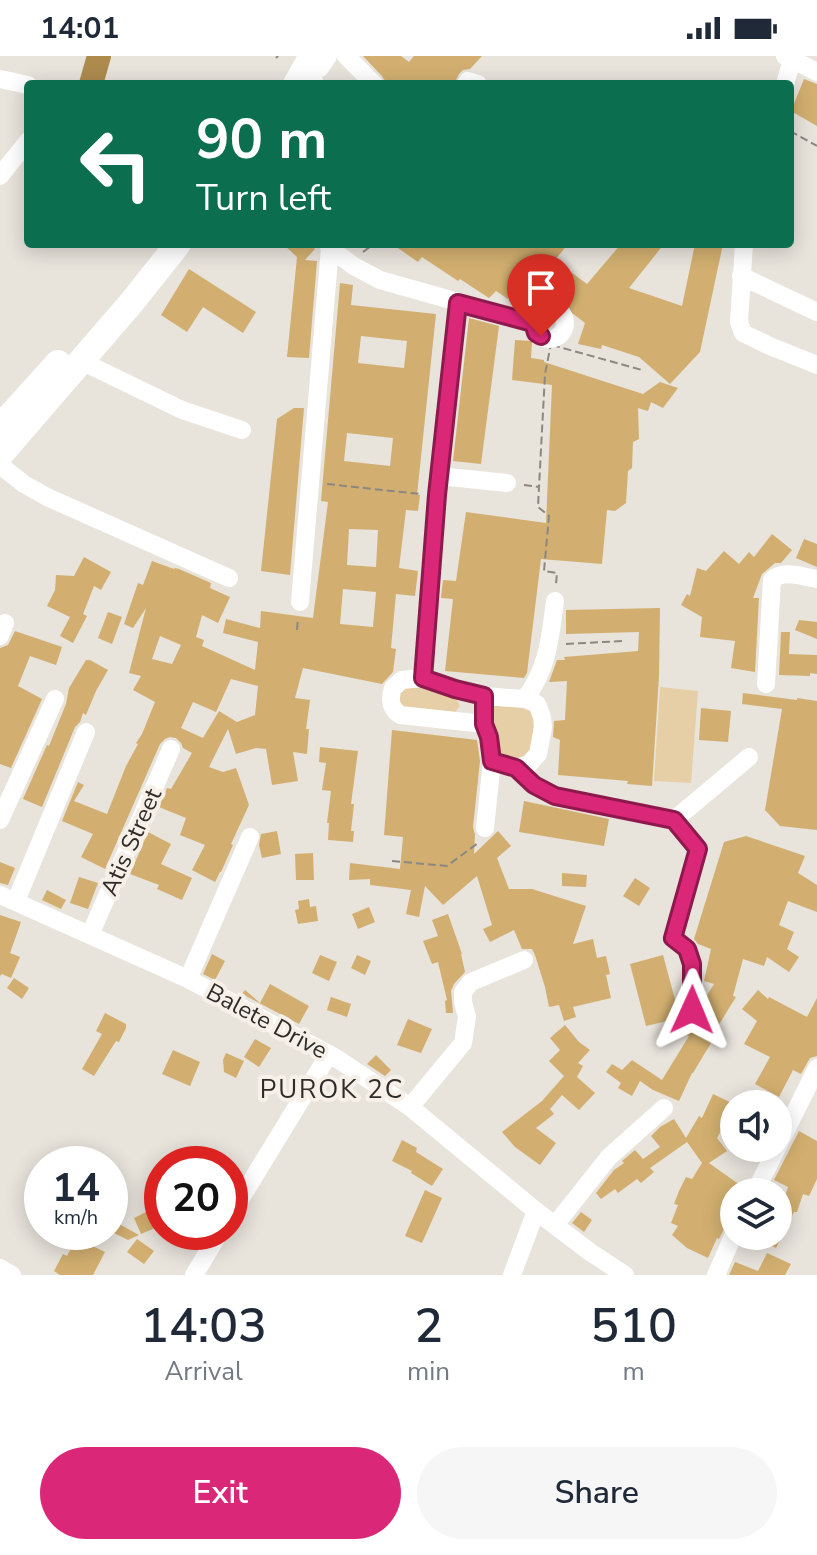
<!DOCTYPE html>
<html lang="en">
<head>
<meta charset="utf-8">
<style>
  :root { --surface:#fff; --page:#f6f6f7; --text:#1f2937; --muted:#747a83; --accent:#db2777 }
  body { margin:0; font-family:"Nunito Sans",sans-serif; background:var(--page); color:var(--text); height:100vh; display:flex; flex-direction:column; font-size:30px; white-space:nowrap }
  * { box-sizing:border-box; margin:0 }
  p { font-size:26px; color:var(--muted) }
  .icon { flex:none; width:44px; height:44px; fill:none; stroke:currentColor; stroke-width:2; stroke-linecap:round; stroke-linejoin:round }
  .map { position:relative; height:1219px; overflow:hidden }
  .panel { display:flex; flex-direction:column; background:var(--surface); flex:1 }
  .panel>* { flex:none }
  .hud { position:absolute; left:24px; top:24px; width:770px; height:168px; border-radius:8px; box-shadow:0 4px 20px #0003; background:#0b6e4f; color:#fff; overflow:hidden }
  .buttons { position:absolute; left:720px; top:1034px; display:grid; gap:16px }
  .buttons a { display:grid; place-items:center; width:72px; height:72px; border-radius:50%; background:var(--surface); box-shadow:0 4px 20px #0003; font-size:40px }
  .speed { position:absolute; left:24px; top:1090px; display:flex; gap:16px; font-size:40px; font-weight:700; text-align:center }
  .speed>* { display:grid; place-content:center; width:104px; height:104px; border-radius:50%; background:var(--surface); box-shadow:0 4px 20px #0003; line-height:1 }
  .speed small { font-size:20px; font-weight:400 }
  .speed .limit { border:12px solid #d22; background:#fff; color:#111 }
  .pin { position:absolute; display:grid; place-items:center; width:68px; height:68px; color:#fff; margin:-82px -34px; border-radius:50% 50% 50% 0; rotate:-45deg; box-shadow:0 0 8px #0007 }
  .pin .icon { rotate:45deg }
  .me { position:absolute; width:88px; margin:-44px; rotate:1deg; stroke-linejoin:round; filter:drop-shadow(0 0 6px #0008) }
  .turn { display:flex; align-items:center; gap:28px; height:168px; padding:0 40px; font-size:36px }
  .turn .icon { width:104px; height:104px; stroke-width:2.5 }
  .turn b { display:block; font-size:56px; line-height:68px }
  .eta { display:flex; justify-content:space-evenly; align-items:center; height:136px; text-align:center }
  .eta b { font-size:48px; font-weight:600; line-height:56px }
  .cta { display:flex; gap:16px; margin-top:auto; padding:16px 40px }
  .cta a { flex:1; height:92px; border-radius:48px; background:var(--accent); color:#fff; font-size:32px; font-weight:600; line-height:92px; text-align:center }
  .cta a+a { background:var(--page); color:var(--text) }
  .status { display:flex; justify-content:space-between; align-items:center; height:56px; padding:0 40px; background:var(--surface); direction:ltr }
  .status svg { height:22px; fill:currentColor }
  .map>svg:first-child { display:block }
  .green { fill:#e6cfa6 }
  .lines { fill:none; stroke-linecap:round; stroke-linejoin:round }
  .river { stroke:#ad8b4d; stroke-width:24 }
  .building { fill:#d2af70; fill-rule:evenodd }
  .path { stroke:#8b8882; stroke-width:2; stroke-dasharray:8 4; stroke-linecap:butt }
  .minor { stroke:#fff; stroke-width:18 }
  .highway { stroke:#fff; stroke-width:26 }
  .route-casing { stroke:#8e194d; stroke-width:20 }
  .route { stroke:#db2777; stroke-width:14 }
  .labels { text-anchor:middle; stroke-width:8; stroke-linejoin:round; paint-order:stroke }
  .street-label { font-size:24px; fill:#2f2d2a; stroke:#f6f0e8 }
  .neighbourhood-label { font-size:26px; letter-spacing:2px; fill:#2f2d2a; stroke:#f6f0e8 }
</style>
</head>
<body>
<div class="status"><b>14:01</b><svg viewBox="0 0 49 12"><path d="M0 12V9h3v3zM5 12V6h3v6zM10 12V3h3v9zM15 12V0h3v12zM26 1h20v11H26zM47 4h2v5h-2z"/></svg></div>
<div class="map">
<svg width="817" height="1219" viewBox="0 0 817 1219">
  <rect width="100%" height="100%" fill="#e8e3db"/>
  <path class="green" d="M410,628L454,638L460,650L453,659L428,660L396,648L397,635Z
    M660,631L698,635L691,727L654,725Z
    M520,647L533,655L534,664L532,694L522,704L503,705L494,694V648Z"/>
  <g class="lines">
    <path class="river" d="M91,28L99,0"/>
  </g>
  <path class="building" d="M363,0H401L409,6L414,0H482L470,13L463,14L459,18L454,28H387L382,20Z
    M804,23L817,28V70L791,55Z
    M283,188H310L315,193L305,204L317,205L309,302L287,301L297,201Z
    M392,188H518L523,192L527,188H568L555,204L587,228L621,188H664L629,232L682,250L695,188H723L700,296L670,328L639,301L602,289L601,293L578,288L585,267L538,231L528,242L517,233L508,243L496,235L489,242L460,223L458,225L422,201L418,206Z
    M189,213L256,256L243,277L203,251L187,276L161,259Z
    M340,227L353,229L351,249L436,258L417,439H420L418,455L406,454L399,512L418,515L415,540L396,538L391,592L396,593L393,616L382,628L303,612L295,642L310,644L306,673H309L307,698L293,696L298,725L272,729L266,693L256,692L236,698L228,673L209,711L223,716L236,712L249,749L231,788L233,789L221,816H220L215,826L192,814L205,789L180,779L186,762L159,751L167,732L171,733L192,697L183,692L181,687L176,682L170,681L165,683L160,688L105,813L81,801L93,778L62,765L78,726L84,729L74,745L107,758L126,710L138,688L136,687L142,678L155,646L133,634L141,620L129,617L146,552L133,572L124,568L138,527L143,529L152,505L174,513L175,512L179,513L211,527L210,532L230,541L218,567L202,559L196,581L204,584L202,590L255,614L258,586L223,577L226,563L260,572L261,555L313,562L328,446L321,445ZM361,280L407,285L404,312L358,307ZM347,377L393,382L390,410L344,405ZM349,473L378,474L376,511L347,509ZM343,533L376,536L373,571L340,568ZM160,580L181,589L172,608L152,603ZM231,623L258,630L255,659L237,666L219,655L203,682L181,672L193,646L216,656Z
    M469,262L499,270L481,408L453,405Z
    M515,284L532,285L531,302L544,304V306L643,338L660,326L678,332L663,352L651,346L648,355L638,352L639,383L633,386L632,412L628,415L626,447L615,455L607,454L602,508L541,503L527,617L524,622L445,615L453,543L441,542L443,524L456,525L466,456L546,467L552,329L512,324Z
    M294,352H304L290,519L261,515L277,363Z
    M772,478L792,494L781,507H775L762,518L753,542H759L755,616L731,612L735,585L700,581L702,561L681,549L687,538L690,540L697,512L706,515L724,495L739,508L749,496L754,501Z
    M804,483L817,488V511L796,502Z
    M84,501L111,516L101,534L94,530L83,558L87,560L73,587L60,580L70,561L47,550L55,534L56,519L74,520Z
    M660,552L659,620L652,730L627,728L628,725L558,719L560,684L553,681L554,665L565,664L567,625L549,626L557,604H565L564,601L638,595L639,576L566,578V554Z
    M108,556L122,561L112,588L98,582Z
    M799,564L817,566V583L795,574Z
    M15,575L62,591L56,609L30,600L18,630L42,643L11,712L0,708V592L8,589Z
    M781,576H790L789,598L817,599V618L810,617V620L779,619Z
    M86,604H90L108,614L96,635L86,659L83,657L80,666L75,671L42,751L23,743L47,689L49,690L66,648L69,632Z
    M743,637L797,644V642L817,645V774L780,770L765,754L782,653L742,648Z
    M701,652L731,655L728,686L699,684Z
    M392,674L477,684L480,705L473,771L475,779L474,798L498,775L511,790L497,802L509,833H532L586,850L573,888L593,883L597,902L606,900L610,918L606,919L611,942L573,951L576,961L564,965L559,949L549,951L545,931L535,899L532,893H522L514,874L490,886L483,873L492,869L477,820L443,849L425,830L419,861L406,858L411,834L370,829V823L349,824L350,807L400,813L403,781L384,779Z
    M320,691L358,695L351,748H354L351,775H354L353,786L328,784L329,767H327L331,735L322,734L326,707L319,706Z
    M524,745L609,763L604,790L519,776Z
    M277,775L281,798L262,802L259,789L261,778Z
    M148,776L171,788L161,808L192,822L182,844L157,833L159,829L130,818Z
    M746,780L805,800L798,817L817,829V856L788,845L779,869L794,876L787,893L799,901L789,916L767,901L764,910L743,903L733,940L736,941L718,970L720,972L693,1017H692L679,1045L653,1034L640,1025L632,1040L618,1032L621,1027L606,1016L612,1008L622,1014L632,1004L662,1024L689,980L683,977L690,965H697L702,961L704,944L714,928L704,925L711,893L698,888L694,883L724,786Z
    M313,797L314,824H296L295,798Z
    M0,806L15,812L8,829L0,827Z
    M562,817L587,819L586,831L562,830Z
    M79,821L98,827L88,853L70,847Z
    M635,822L650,832L639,850L623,840Z
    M47,834L66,844L61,853L42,844Z
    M309,843L310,851L316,850L318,865L298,868L295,854L299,853L298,845Z
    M369,851L375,866L358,873L352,858Z
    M448,858L462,898H461L465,916L454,928L451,935L453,957H446L445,945L447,944L438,906L432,908L423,885L438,880L432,864Z
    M0,859L21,866L10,897L20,901L11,922L2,918L0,920Z
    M212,898L225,905L215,924L203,918Z
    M320,899L337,906L329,925L312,917Z
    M357,899L371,905L365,919L351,912Z
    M663,899L680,962L646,970L630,908Z
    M14,922L29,932L22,943L7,932Z
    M270,928L309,950L299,968L242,938L245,934L260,947Z
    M758,934L768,943L769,941L807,961L817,942V1000L810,1002L801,1018L793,1014L779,1041L755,1028L770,1001L744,988L757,965L742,953Z
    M331,941L351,948L347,961L327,954Z
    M105,957L126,968V972L119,986L116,985L94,1020L82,1013L102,978L96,975Z
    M408,963L432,973L421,997L397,989Z
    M565,969L579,986L590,994L578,1007L583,1010L577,1021L595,1037L579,1054L562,1039L550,1053L554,1058L536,1072L556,1087L540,1109L515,1091L502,1076L542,1045L564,1020L549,1005L560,994L550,982Z
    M255,983L271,992L259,1011L244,1001Z
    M173,994L200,1006L190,1030L162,1018Z
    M226,997L244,1005L236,1022L224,1016L223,1004Z
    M376,999L391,1014L385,1020L367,1008Z
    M713,1038L734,1048V1062L729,1060L717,1082L727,1095L709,1107L740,1129L727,1146L731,1149L721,1164L727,1167L719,1183L717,1182L708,1202L687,1192L672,1179L678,1170L671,1167L678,1149L674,1148L679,1135L686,1121L692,1123L702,1107L687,1086L650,1112L654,1116L641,1127L637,1123L618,1137L615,1133L601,1143L596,1137L614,1114L624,1107L622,1105L635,1094L643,1103L660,1091L651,1080L660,1071L674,1063L686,1082L699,1060L702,1062Z
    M799,1075L817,1085V1123L809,1140L803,1138L797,1156H794L776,1192L752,1180H778V1155L780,1156L788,1131L774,1124Z
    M402,1084L417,1092L416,1096L443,1113L432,1130L411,1117L412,1115L392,1105Z
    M425,1134L442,1142L422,1187L405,1180Z
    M158,1150L162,1156V1169L141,1178L134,1162Z
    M581,1156L592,1164L584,1176L572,1167Z
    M110,1163L139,1179L128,1184L110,1175Z
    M76,1182L105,1196L93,1219H60L54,1215L63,1198L67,1200Z
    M137,1183L154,1195L144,1208L127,1196Z
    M767,1197L791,1208L785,1219H729L735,1206L758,1215Z"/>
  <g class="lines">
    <path class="path" d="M276,2L278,0
      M790,75L817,90
      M363,196L374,188
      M538,281L551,288L545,318L539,431
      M552,289L642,314
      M327,428L420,438
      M524,429L539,431L538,451L549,460L544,515L557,517L556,528
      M297,574L298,563
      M566,588L623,585
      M392,805L447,810L478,787"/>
    <path class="minor" d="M346,0L374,28
      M785,0L817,16
      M320,12L328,0
      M0,23L28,29
      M311,28L314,24
      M466,28L468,25L478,28
      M785,28L793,0
      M0,120L28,85
      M328,188L330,192L352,209L380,224L533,267
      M744,188L739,266L743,277L772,291L817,309
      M741,220L817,256
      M533 267a16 16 0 1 1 32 0a16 16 0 1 1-32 0Z
      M81,305L182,354L242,374
      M0,409L24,428L47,441L229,522
      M439,420L507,427
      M300,546L330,192
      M0,580L5,567
      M423,622L437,439L458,247
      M766,628L772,524C784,513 802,521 817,523
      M484,640V668L489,681L492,705L485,772
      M525,643C548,612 550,583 555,545
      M484,668L400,659C390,652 389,644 393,632L402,624L423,622L455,633L484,640L525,643L537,648L542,661L543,671L538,698L529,708L516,712
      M492,705L516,712L534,729L555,740L674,764L698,793L673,882L687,893L692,908V954
      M0,764L55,643
      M674,764L749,701
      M0,839L188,923L336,1002L410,1051L536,1155L590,1196L625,1219
      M16,845L86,676
      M90,879L171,693
      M188,923L250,781
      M410,1051L463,987L467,961L463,946V936L471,926L524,904
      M778,1090L817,1012
      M755,1136L777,1092
      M230,1160L329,998
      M555,1169L609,1101L664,1052
      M0,1212L12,1219
      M194,1219L220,1176
      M512,1219L536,1155
      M716,1219L734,1178"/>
    <path class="highway" d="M296,28L312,0
      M0,371L58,307
      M0,399L132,246L178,188"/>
  </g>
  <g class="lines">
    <g class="route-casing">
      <path id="route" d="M541,280L536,277L533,267L458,247L437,439L423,622L455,633L484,640V668L489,681L492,705L516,712L534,729L555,740L674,764L698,793L673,882L687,893L692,908V954"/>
    </g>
    <use href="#route" class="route"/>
  </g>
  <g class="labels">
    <g class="street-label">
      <text transform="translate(131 786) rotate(-66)" y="8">Atis Street</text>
      <text transform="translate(267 965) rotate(28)" y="8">Balete Drive</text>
    </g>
    <g class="neighbourhood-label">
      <text x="332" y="1042">PUROK 2C</text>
    </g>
  </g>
</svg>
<div class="buttons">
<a><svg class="icon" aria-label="sound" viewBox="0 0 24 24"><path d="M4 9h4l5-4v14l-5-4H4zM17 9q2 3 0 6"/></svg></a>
<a><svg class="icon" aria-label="layers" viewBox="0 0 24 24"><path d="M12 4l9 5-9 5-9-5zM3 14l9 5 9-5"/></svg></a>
</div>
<div class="speed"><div>14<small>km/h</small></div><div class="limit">20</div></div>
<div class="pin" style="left:541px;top:280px;background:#d93025"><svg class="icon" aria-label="arrive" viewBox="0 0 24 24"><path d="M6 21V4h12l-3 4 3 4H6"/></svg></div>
<svg class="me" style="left:692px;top:954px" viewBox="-20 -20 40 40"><path d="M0-17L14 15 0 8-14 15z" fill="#db2777" stroke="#fff" stroke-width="4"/></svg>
<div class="hud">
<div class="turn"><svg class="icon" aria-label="left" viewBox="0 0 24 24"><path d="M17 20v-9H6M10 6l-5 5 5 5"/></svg><div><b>90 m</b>Turn left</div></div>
</div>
</div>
<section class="panel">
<div class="eta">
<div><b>14:03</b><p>Arrival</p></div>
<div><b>2</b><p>min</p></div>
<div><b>510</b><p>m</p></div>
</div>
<div class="cta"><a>Exit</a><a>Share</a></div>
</section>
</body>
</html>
